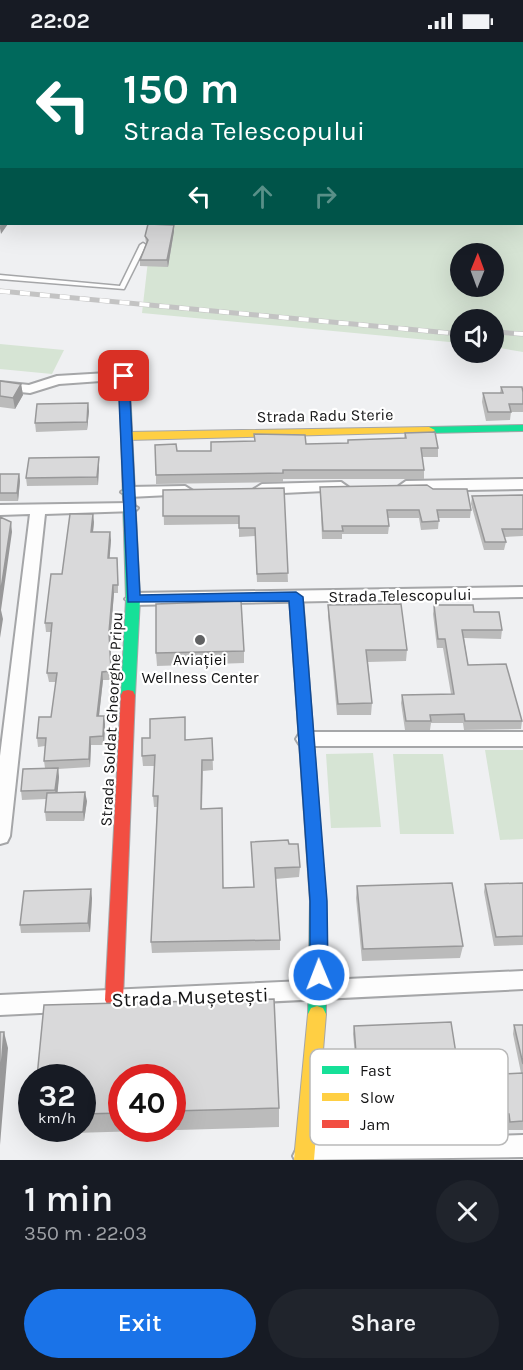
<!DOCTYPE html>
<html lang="en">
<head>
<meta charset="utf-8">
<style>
  :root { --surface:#171b24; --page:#20242c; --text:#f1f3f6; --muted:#9ea1a6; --accent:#1a73e8 }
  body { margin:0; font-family:Karla,sans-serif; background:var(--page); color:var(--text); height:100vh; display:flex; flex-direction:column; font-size:22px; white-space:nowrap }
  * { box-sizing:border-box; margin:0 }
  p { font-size:20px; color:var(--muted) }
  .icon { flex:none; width:33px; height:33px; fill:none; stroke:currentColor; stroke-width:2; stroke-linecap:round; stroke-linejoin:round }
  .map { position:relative; height:1118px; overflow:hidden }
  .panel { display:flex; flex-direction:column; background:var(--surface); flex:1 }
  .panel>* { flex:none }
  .top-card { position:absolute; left:0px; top:0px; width:524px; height:183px; box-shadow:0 6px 24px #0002; background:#00695c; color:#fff; overflow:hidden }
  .needle { width:39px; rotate:1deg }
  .fabs { position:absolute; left:450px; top:201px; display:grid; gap:12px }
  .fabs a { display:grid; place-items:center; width:54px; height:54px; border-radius:50%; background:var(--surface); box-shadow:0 6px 24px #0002; font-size:30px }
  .speed { position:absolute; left:18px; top:1022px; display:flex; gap:12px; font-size:30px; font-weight:700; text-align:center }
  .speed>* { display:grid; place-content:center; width:78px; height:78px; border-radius:50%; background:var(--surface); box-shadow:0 6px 24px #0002; line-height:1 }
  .speed small { font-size:15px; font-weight:400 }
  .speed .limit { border:9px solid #d22; background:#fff; color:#111 }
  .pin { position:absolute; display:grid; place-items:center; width:51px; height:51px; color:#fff; margin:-26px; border-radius:12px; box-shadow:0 3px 9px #0006 }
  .me { position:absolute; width:66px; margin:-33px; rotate:359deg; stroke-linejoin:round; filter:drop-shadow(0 0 4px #0008) }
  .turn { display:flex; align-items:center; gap:21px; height:126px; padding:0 24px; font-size:27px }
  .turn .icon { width:78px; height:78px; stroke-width:2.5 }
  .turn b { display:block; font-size:42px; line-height:51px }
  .lanes { display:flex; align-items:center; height:57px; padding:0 24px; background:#0003; justify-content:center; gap:30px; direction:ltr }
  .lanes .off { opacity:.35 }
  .round { display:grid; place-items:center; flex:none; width:63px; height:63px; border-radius:32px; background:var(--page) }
  .headline { display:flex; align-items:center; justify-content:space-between; height:102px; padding:0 24px }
  h1 { font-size:36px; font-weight:600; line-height:45px }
  .cta { display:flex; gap:12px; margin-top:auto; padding:12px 24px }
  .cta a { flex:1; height:69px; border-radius:36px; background:var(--accent); color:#fff; font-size:24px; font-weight:600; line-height:69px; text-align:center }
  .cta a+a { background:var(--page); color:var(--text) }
  .status { display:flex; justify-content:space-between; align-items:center; height:42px; padding:0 30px; background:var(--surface); direction:ltr }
  .status svg { height:16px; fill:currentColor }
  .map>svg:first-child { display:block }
  .green { fill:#d6e4d4; fill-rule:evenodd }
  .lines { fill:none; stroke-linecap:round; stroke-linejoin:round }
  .lane-casing { stroke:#a5a6a8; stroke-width:3 }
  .street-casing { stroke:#a5a6a8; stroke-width:4 }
  .fast-casing { stroke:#a5a6a8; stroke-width:2 }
  .slow-casing { stroke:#a5a6a8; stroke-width:2 }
  .jam-casing { stroke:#a5a6a8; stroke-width:2 }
  .lane { fill:#fdfdfd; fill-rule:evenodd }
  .street { fill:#fdfdfd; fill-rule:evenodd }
  .fast { fill:#16e098; fill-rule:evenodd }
  .slow { fill:#ffcf43; fill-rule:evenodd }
  .jam { fill:#f24e42; fill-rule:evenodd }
  .rail-casing { stroke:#c3c3c3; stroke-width:5 }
  .rail { stroke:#fff; stroke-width:4; stroke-dasharray:10; stroke-linecap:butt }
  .wall { fill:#bbb; fill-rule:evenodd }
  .shaded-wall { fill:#989899 }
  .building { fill:#d9d9da; stroke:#989899; stroke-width:1.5 }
  .route { fill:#1a73e8; stroke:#114b97; stroke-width:1.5 }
  .poi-dot { fill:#616263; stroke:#fff; stroke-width:2 }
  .labels { text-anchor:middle; stroke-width:4.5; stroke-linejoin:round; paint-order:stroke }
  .street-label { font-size:16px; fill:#151516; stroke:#fff }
  .poi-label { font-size:16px; fill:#151516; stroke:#fff }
  .near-street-label { font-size:20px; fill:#151516; stroke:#fff }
  .key { fill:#fff; stroke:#b9b9b9; stroke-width:1.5 }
  .key-label { font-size:16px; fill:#151516 }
</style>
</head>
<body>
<div class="status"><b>22:02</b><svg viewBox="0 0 49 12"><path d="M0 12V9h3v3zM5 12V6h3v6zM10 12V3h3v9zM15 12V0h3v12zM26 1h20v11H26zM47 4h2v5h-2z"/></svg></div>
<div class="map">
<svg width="523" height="1118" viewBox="0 0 523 1118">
  <rect width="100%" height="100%" fill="#eff0f2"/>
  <path class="green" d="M21,0H523V310L494,305V278H460V301L142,271L148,219V182H522V2ZM460,212H494V244H460Z
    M0,302L64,308L52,332L0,327Z
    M485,708H523V797L500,798Z
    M373,711L381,785L331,786L326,712Z
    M393,712H443L454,792H400Z"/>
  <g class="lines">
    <g class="lane-casing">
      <path id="lane" d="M143,201L146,203L124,247L0,237V233L120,244L140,203Z"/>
    </g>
    <g class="street-casing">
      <path id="street" d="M132,0H142V2H132Z
        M504,0H514V2H505Z
        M522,19H523V26H522Z
        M522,80H523V86H522Z
        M124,330L131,334L129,337L59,342L30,351L0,348V340L29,343L57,334Z
        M523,437V447L406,449L399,444L406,439Z
        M341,440L348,445L346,448L262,452L254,447L262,442Z
        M185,444L193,449L190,452L129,455L121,450L129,445Z
        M130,461L138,466L135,469L45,472L10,794L7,800L0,802V714L30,472L0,473V463Z
        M523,545V555L133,563L125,557L133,551Z
        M305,690H523V704H305L299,702L296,697L299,692Z
        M523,929V947L0,973V953Z
        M523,1093V1115L295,1118L293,1114L297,1106L305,1102Z"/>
    </g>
    <g class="fast-casing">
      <path id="fast" d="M124,322L129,325L140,557L135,653L133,657H123L121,653L126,557L119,325Z
        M523,383V389L429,391L423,388L429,385Z
        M296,551L303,555L326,859V972L323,978L317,980L311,978L308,972L310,859L289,555Z"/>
    </g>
    <g class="slow-casing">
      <path id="slow" d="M429,385L435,388L433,390L128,398L122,394L128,390Z
        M317,964L323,966L326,972L314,1118H294L308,972L311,966Z"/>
    </g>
    <g class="jam-casing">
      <path id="jam" d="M128,648L133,649L135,653L123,958L120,964L114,966L108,964L105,958L121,653L123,649Z"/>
    </g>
    <use href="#lane" class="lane"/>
    <use href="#street" class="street"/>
    <use href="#fast" class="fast"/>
    <use href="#slow" class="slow"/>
    <use href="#jam" class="jam"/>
    <g class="rail-casing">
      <path id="rail" d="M0,249L460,292
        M494,290L523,292"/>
    </g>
    <use href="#rail" class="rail"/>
  </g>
  <path class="wall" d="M174,189L168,225L140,224V218L146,201L145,194Z
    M0,339L21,342L23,353L15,367L0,365Z
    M501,345L523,350V370H511L510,378L486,379L482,360L483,351H500Z
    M89,369L87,388L36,390L35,381Z
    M405,391L438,406V415H422L424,428V437H283V440L156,442V433L177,409H211L254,399L306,402H348V398L404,396Z
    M99,423L98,443L27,444L26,436Z
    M0,432H19L20,439L18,459H0Z
    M320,445L433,447L471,468L470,476H439L438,487L421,488L419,476H388L389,484L388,492H342V497H322Z
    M284,446L288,540H257L255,494L239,495V482L164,483L163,448Z
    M523,453V494L504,495L506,500L504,508H484L471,462L472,454Z
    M94,480L93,490L111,498L109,516H117L118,525V551H114L110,599L111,638H103L99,674L105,682L104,703H91L90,725L58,727L59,735L57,751L87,759L84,779H46L45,770L46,757L22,758L21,749L45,726L44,719L45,704L38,705L37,696L51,675L56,640H49L47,631L51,590H46L45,581L62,532Z
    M328,563L407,608L406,619L368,620L372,661L371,673H337L328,574Z
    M434,563L474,570L502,588L501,597L464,596L468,623L522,679L521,687L464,688L463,681H431L430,688H405L401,661L402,653L451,652L443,606H437L433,572Z
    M244,609V621L157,624L156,611Z
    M212,696L213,728L203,729L202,767L224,846L254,845L251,800L289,802L300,825L299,835L275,837L280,898V908L152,911L151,900L157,765H154L153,754L154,724H143L142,714Z
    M523,841V903L494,904L484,850L485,842Z
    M357,844L463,904L460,916L362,919L356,856Z
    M92,856L90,890L21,891L20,883Z
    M274,957L279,1066V1085L38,1092L36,1086H82V1035H37L44,963ZM122,1035H172V1086H122Z
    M514,983H523V1088H508L507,1080L432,1076L431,1035L391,1036L392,1059L391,1067L352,1068L350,1033L351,1024H356L353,992L354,984L460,1037L501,1040L502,1032L521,1031L513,992Z"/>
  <path class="shaded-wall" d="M2,0H11L10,2H2V8L1,2Z
    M3,182H8L1,192L0,186Z
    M174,183V189L168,225L167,218Z
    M21,342L23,353L15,367L13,356Z
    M88,361L89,369L87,388V380Z
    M99,415V423L98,443L97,435Z
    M19,432L20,439L18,459L17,451Z
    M93,472L94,480L92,499L91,490Z
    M11,480L12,490L1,568L3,577L0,596V554Z
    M110,490L111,498L109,525L108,516Z
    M113,543L114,551L110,599L111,638L109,590Z
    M102,630L103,638L98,682L97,674Z
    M104,674L105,682L104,703L103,694Z
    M90,695L91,703L90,725L89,717Z
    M58,726L59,735L57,757L55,748Z
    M85,750L87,759L84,779L83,770Z
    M91,847L92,856L90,890L88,881Z
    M4,990L8,1006L0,1103V1039Z"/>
  <path class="building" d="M0,76H2V98H0Z
    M2,117V182H3L0,186V120Z
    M148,182L174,183L167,218H140L148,198L145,194Z
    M0,339L21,342L13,356L0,354Z
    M501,345H522L523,350V362H509L511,370H488L483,351H503Z
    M88,361L87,380L35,381L37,362Z
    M435,390L438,406H421L424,428H283V431L156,433L155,403L176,402L177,409H211V400L255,399L254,392L305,393L306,402L348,401V398L406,396L405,391Z
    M99,415L97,435L26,436L29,416Z
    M0,432H19L17,451H0Z
    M427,443L433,447H467L471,468H437L439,479L422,480L419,468H387L389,484H342L343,489H323L320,445Z
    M284,446L288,531L257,532L255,486H239V474H163V448Z
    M523,453V487H502L506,500H485L472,454Z
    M70,472H93L91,490H110L108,516H117L118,543H113L109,590L111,629L102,630L97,674H104L103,694L90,695L89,717L44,719L46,696H37L39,675H51L57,631H47L52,581H45L51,532H62Z
    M0,475L11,480L0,554Z
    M241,559L244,609L156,611V562Z
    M401,562L407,608H366L372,661L338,662L328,563Z
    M434,563H473L474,570H499L502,588H462L468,623L506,622L522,679H465L464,672L430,673L431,679H406L402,653L454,652L445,597H438Z
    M185,675V698L212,696L213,718H202L201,767L222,766L223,846L254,845L251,800L288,798L289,802H298L300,825L275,826L280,898L151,900L158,754H153L155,713L142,714V696H150V677Z
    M58,726L55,748L21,749L23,727Z
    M85,750L83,770H45L47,751Z
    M452,841L463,904L363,907L357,844Z
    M523,841V894L496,895L485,842Z
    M91,847L88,881L20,883L24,849Z
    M274,957L279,1066L172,1069V1035H122V1071L82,1072V1035H37L44,963Z
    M451,980L460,1037L504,1040L502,1032L523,1031V1079L510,1080L509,1072L433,1068L432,1026L390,1028L392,1059H353L351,1024H357L354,984Z
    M514,983H523V1022Z
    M0,990H4L0,1039Z"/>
  <path class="route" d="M124,331L129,334L140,553L296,550L303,555L327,859L328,933L325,939L319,941L313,939L310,933V859L289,559L128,560L118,334Z"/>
  <circle class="poi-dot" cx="200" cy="598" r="6"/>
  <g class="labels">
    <g class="street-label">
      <text transform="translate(325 373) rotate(-1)" y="6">Strada Radu Sterie</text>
      <text transform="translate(400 553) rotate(-1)" y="6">Strada Telescopului</text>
      <text transform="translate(111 677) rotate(-87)" y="6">Strada Soldat Gheorghe Pripu</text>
    </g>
    <g class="poi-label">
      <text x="200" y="623">Aviației<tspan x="200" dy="18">Wellness Center</tspan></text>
    </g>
    <g class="near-street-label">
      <text transform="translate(190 955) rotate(-2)" y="7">Strada Mușetești</text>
    </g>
  </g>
  <rect x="310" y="1007" width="198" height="96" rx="9" class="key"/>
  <rect x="322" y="1024" width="27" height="8" fill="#16e098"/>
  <rect x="322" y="1051" width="27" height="8" fill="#ffcf43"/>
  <rect x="322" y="1078" width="27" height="8" fill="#f24e42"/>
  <g class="key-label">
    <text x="360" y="1034">Fast</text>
    <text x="360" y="1061">Slow</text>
    <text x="360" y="1088">Jam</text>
  </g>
</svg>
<div class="fabs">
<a><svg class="needle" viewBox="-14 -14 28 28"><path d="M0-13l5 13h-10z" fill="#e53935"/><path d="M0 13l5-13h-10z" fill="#9ea1a6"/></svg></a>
<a><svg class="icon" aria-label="sound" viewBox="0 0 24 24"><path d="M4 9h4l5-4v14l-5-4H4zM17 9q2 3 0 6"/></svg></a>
</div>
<div class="speed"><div>32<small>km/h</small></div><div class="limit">40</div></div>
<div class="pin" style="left:124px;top:334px;background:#d93025"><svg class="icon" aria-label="arrive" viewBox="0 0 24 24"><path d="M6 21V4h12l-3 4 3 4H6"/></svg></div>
<svg class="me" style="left:319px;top:933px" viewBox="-20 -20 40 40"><circle r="17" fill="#1a73e8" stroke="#fff" stroke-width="3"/><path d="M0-11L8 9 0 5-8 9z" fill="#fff"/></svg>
<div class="top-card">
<div class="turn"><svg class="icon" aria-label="left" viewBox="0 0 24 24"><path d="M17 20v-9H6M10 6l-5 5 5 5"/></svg><div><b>150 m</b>Strada Telescopului</div></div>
<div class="lanes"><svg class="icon" aria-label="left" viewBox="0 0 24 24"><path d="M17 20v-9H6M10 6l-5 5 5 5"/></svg><svg class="icon off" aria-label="ahead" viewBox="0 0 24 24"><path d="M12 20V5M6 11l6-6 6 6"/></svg><svg class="icon off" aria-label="right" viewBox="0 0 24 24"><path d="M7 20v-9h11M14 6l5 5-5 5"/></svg></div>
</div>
</div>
<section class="panel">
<div class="headline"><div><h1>1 min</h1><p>350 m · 22:03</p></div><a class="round"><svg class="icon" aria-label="close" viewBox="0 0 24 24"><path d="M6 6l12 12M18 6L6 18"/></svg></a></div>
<div class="cta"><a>Exit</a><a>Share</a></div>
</section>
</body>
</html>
